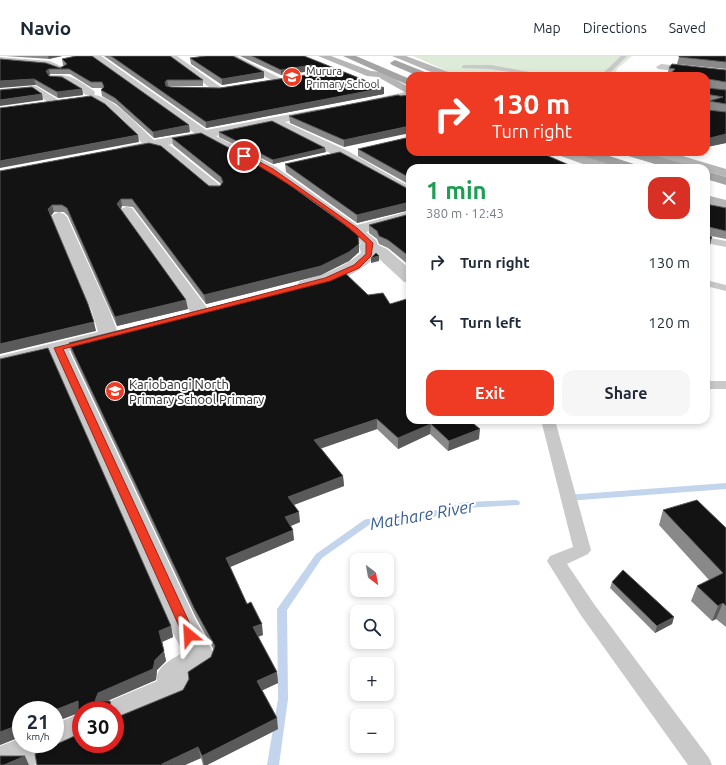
<!DOCTYPE html>
<html lang="en">
<head>
<meta charset="utf-8">
<style>
  :root { --surface:#fff; --page:#f6f6f7; --text:#1f2937; --muted:#747a83; --line:#e0e1e3; --accent:#ef3b23 }
  body { margin:0; font-family:Ubuntu,sans-serif; background:var(--page); color:var(--text); height:100vh; display:flex; flex-direction:column; font-size:15px; white-space:nowrap }
  * { box-sizing:border-box; margin:0 }
  p { font-size:13px; color:var(--muted) }
  .icon { flex:none; width:22px; height:22px; fill:none; stroke:currentColor; stroke-width:2; stroke-linecap:round; stroke-linejoin:round }
  .map { position:relative; flex:1; overflow:hidden }
  .sheet { position:absolute; left:406px; top:108px; width:304px; height:260px; display:flex; flex-direction:column; background:var(--surface); border-radius:12px; box-shadow:0 2px 6px #0003 }
  .sheet>* { flex:none }
  .hud { position:absolute; left:406px; top:16px; width:304px; height:84px; border-radius:12px; box-shadow:0 2px 6px #0003; background:#ef3b23; color:#fff; overflow:hidden }
  .needle { width:26px; rotate:149deg }
  .tools { position:absolute; left:350px; top:497px; display:grid; gap:8px }
  .tools a { display:grid; place-items:center; width:44px; height:44px; border-radius:8px; background:var(--surface); box-shadow:0 2px 6px #0003; font-size:20px }
  .speed { position:absolute; left:12px; top:645px; display:flex; gap:8px; font-size:20px; font-weight:700; text-align:center }
  .speed>* { display:grid; place-content:center; width:52px; height:52px; border-radius:50%; background:var(--surface); box-shadow:0 2px 6px #0003; line-height:1 }
  .speed small { font-size:10px; font-weight:400 }
  .speed .limit { border:6px solid #d22; background:#fff; color:#111 }
  .pin { position:absolute; display:grid; place-items:center; width:34px; height:34px; color:#fff; margin:-17px; border:2px solid #fff; border-radius:50%; box-shadow:0 1px 4px #0007 }
  .me { position:absolute; width:44px; margin:-22px; rotate:333deg; stroke-linejoin:round; filter:drop-shadow(0 0 3px #0008) }
  .turn { display:flex; align-items:center; gap:14px; height:84px; padding:0 20px; font-size:18px }
  .turn .icon { width:52px; height:52px; stroke-width:2.5 }
  .turn b { display:block; font-size:28px; line-height:34px }
  .round { display:grid; place-items:center; flex:none; width:42px; height:42px; border-radius:12px; background:var(--page) }
  .overview { display:flex; align-items:center; justify-content:space-between; height:68px; padding:0 20px }
  h1 { font-size:24px; font-weight:700; line-height:30px; color:#1e9e55 }
  .cta { display:flex; gap:8px; margin-top:auto; padding:8px 20px }
  .cta a { flex:1; height:46px; border-radius:12px; background:var(--accent); color:#fff; font-size:16px; font-weight:700; line-height:46px; text-align:center }
  .cta a+a { background:var(--page); color:var(--text) }
  ul { padding:0; list-style:none }
  li { display:flex; align-items:center; gap:12px; height:60px; padding:0 20px }
  li div { flex:1 }
  li b { display:block; font-size:15px }
  li em { font-style:normal }
  header { display:flex; align-items:center; gap:24px; box-sizing:border-box; height:56px; padding:0 20px; background:var(--surface); border-bottom:1px solid var(--line) }
  header strong { font-size:19px }
  nav { display:flex; gap:22px; margin-inline-start:auto; font-size:14px }
  .map>svg:first-child { display:block }
  .green { fill:#dfebd9 }
  .lines { fill:none; stroke-linecap:round; stroke-linejoin:round }
  .stream { fill:#c3d5ed; fill-rule:evenodd }
  .lane { fill:#c9c9c9; fill-rule:evenodd }
  .street { fill:#c9c9c9; fill-rule:evenodd }
  .secondary { fill:#b6b6b6; fill-rule:evenodd }
  .primary { fill:#a4a4a4; fill-rule:evenodd }
  .wall { fill:#898989 }
  .shaded-wall { fill:#5a5a5a }
  .building { fill:#131313; stroke:#5a5a5a }
  .route { fill:#ef3b23; stroke:#9b2617 }
  .labels { text-anchor:middle; stroke-width:4; stroke-linejoin:round; paint-order:stroke }
  .far-poi-label { font-size:11px; fill:#2c2c2c; stroke:#fff; text-anchor:start }
  .poi-label { font-size:13px; fill:#2c2c2c; stroke:#fff; text-anchor:start }
  .near-water-label { font-size:17px; font-style:italic; fill:#365d92; stroke:#fff }
</style>
</head>
<body>
<header>
<strong>Navio</strong>
<nav><a>Map</a><a>Directions</a><a>Saved</a></nav>
</header>
<div class="map">
<svg width="726" height="709" viewBox="0 0 726 709">
  <rect width="100%" height="100%" fill="#fff"/>
  <path class="green" d="M413,0H632L617,13L614,20H458Z"/>
  <g class="lines">
    <path class="stream" d="M726,427V433L567,445L564,444L563,442L564,440L567,439Z
      M516,444L519,445L520,447L519,449L465,452L426,463L369,469L322,502L287,554L288,643L279,709H267L278,643L277,553L316,498L364,464L367,463L426,457L465,446Z"/>
    <path class="lane" d="M621,0H627L607,20H600Z
      M464,9H491L551,20H536L491,13L462,12V10Z
      M706,181L726,185V191L706,187Z
      M706,224L726,229V235L706,230Z
      M706,325H726V333H706Z
      M541,364H555L591,494L588,498L567,508L594,548L709,702L712,709H688L580,558L547,505L550,500L573,491Z"/>
    <path class="street" d="M90,0H101L206,74L318,53L322,54L324,56L322,58L285,66L348,95L410,131V141L338,101L272,69L216,80L276,111L357,169L410,155V164L366,176L376,184L378,189L387,193L410,213V227L404,226L376,200C363,215 320,238 300,233L297,229L300,225C322,219 343,212 361,197L359,190L361,187L266,117L202,82L168,89L171,90L221,130L223,133L221,136H211C198,125 167,93 151,93C141,92 131,99 121,97L119,94L121,91L142,87L107,53L91,44L90,42L91,40L86,39L64,25L50,24L49,22L50,20C68,16 80,25 94,35L95,37L94,39C113,40 140,72 154,84L194,77L91,3Z
      M166,0H177L225,34L220,37L216,36Z
      M225,0H237L284,24L283,26H275Z
      M0,1L50,5L67,13L62,16L48,11L0,7Z
      M661,8L726,15V21L658,13L656,11Z
      M36,30L60,45L61,47L60,49H52L34,36L0,39V33Z
      M410,35V41L372,49L367,46L368,44Z
      M127,151L132,152L208,253L210,257L208,261L201,263L194,261L120,155L122,152Z
      M59,156L64,158L67,161L110,256L119,280L116,284L106,285L69,295L195,563L216,601L212,610L189,626L190,633L185,643L115,673V654H100L103,648L157,625C155,610 172,604 183,596L168,568L51,299L0,312V300L98,276L92,256L51,161L54,158Z
      M81,657L82,688L34,709H0V690L21,682V688H55V668Z"/>
    <path class="secondary" d="M318,0H331L371,15L383,16L410,32V39L378,21L367,20Z
      M392,0H406L454,18L455,20H441Z
      M556,96H574L611,109L613,112H594L558,99Z
      M649,96H669L726,113V121L706,115V112H695L651,99Z
      M706,139L726,144V153L706,148Z"/>
    <path class="primary" d="M343,0H356L410,23V30Z
      M395,4L430,18L431,20H418L392,9L390,7Z
      M579,96H597L637,109L639,112H619L581,99Z
      M623,96H643L687,109L689,112H668L625,99Z
      M706,115L726,121V129L706,123Z"/>
  </g>
  <path class="wall" d="M6,0H62L49,3Z
    M104,0H170L203,24V30H167L171,31L220,32L312,18L314,16L312,15L281,19L240,0H304L384,32V38L206,72Z
    M726,0V13L677,8L679,1Z
    M190,2L264,22L222,29L191,8Z
    M0,3L60,12L64,10L63,9L62,3L190,76L154,82L116,48L102,40L101,34L102,32H92L70,18H50L49,20L82,33L83,39L58,42L36,29Z
    M669,12L726,14V87L707,91H706V20H667Z
    M401,40L344,91L290,67L289,60Z
    M219,76L326,96L273,108L219,81Z
    M172,82L359,179V196L349,205L321,219L206,248L133,151L122,150L121,153L188,253L117,270L68,160L64,156H54L51,160L96,275L0,115L220,130L221,128L173,89Z
    M358,93L410,112V129L358,100Z
    M285,108L410,134V154L357,167L286,116Z
    M706,148L726,152V183L711,180L710,189L706,195Z
    M410,158V210L388,192L379,188L377,183L369,177V169Z
    M69,287L410,364H469L479,383L448,395L430,378L398,393L377,373L321,392L343,420L344,430L294,449L300,466L291,470L294,484L230,511L247,548L263,579L258,581L277,616L278,627L262,634L278,673L207,709H203L201,702L185,709H37L79,678L78,657L55,666V654H21V683L20,681L0,689V303L171,570L173,581L162,586L166,605L157,614L156,624L108,645H110L113,654H81V688L183,634L211,601L214,594L196,562L71,296Z
    M663,454L726,472V571L716,563L712,565L691,545L697,530L709,524L659,469Z
    M612,526L674,561L672,568L655,577L610,532Z"/>
  <path class="shaded-wall" d="M48,0H62L49,3Z
    M312,9V15L281,19V14Z
    M49,13L50,18L48,21L46,15Z
    M264,16V22L222,29V23Z
    M34,23L36,29L0,32V25Z
    M167,24L168,30L166,32L165,26Z
    M384,32V38L206,72V66Z
    M82,33L83,39L58,42L57,36Z
    M42,38L43,44L0,50V44Z
    M189,69L190,76L154,82L153,76Z
    M410,70V77L344,91V84Z
    M726,78V87L707,91L710,82Z
    M138,79L139,86L0,112V105Z
    M325,92L326,96L273,108V104Z
    M121,143L122,150L119,156L117,148Z
    M410,146V154L357,167V159Z
    M52,149L54,156L50,161L48,153Z
    M359,179V196L349,205L321,219L206,248L204,239L358,182Z
    M712,181L710,189L706,195L708,188Z
    M379,200V205L371,207V202Z
    M186,244L188,253L117,270L115,261Z
    M94,266L96,275L0,298V288Z
    M377,363V373L314,395V384Z
    M431,368L430,378L398,393V382Z
    M480,373L479,383L448,395L449,385Z
    M343,420L344,430L288,451V441Z
    M299,456L300,466L286,472L285,461Z
    M293,474L294,484L228,512L226,502Z
    M723,547L716,563L712,565L718,550Z
    M674,561L672,568L655,577L657,570Z
    M262,568L263,579L254,582L253,571Z
    M171,570L173,581L162,586L166,605L157,614L156,624L102,647L95,645L98,637L159,575Z
    M277,616L278,627L259,636L257,625Z
    M78,645L81,656L55,666V654Z
    M110,645L113,654H111Z
    M277,662L278,673L207,709H204L202,700Z
    M16,670L20,681L0,689V676Z
    M198,691L201,702L185,709H162V708Z
    M25,700L29,709H4Z"/>
  <path class="building" d="M76,0H92L189,69L153,76L115,42L101,34L104,31L102,26H91L69,13H49L46,15L49,20L62,21L82,33L57,36L34,23L0,25V3L46,7L60,12L67,8L62,3Z
    M111,0H170L203,24H167L165,26L166,30L171,31L220,32L312,18L318,14L312,9L281,14L252,0H304L384,32L206,66Z
    M206,0H233L264,16L222,23L190,2Z
    M679,0H726V6L679,1Z
    M672,8L726,14V26L708,23L706,25L707,32L726,34V48L709,45L723,41L706,38V20H668L675,13L669,12Z
    M32,31L42,38L0,44V34Z
    M398,39L401,40L408,39L410,40V70L344,84L289,60Z
    M91,40L105,48L138,79L0,105V52Z
    M707,45L708,54L726,56V78L710,82L706,80V46Z
    M272,65L325,92L273,104L219,76Z
    M201,77L265,111L359,179L358,182L359,188L349,196L321,210L204,239L132,143H121L117,148L186,244L115,261L67,152L62,149H52L48,153L88,248L94,266L0,288V115L149,87L161,90L209,130H220L223,126L221,121L172,82Z
    M410,81V96H539L576,112H410V122L358,93Z
    M340,96L410,134V146L357,159L285,108Z
    M706,148L726,152V175L709,171L707,179L712,181L708,188L706,187Z
    M410,158V201L388,184L379,180L377,175L369,169Z
    M376,197L379,200L371,202Z
    M344,216L368,239L383,237L390,248L410,242V364H469L480,373L449,385L431,368L398,382L377,363L314,384L343,420L288,441L299,456L285,461L293,474L226,502L247,548L251,546L262,568L253,571L277,616L257,625L277,662L202,700L198,691L162,708V709H37L35,698L79,678L78,645L55,654H21V676H18V671L16,670L0,676V303L48,292L171,570L159,575L164,595L155,604L153,613L98,637L95,645H110L111,654H81V688H115V662L183,634L189,623L188,616L211,601L215,590L194,552L69,287L334,221Z
    M697,444L726,472V550L723,547L718,550L697,530L723,517L663,454Z
    M623,514L674,561L657,570L612,526Z
    M0,700H25L4,709H0Z"/>
  <path class="route" d="M243,99H246L273,113L357,172L373,187L371,200L359,212L330,225L63,293L195,579L193,582L189,584L185,582L183,579L54,292L325,222L354,209L366,198V187C333,156 283,123 243,101Z"/>
  <defs>
    <g id="school-disc" transform="scale(1)"><circle r="9.5" fill="#ef3b23" stroke="#fff"/><path d="M0-5L7-2L0 1L-7-2ZM-4 1L0 2.5L4 1V4Q0 6-4 4Z" fill="#fff"/></g>
  </defs>
  <g fill-rule="evenodd">
    <use href="#school-disc" x="292" y="21"/>
    <use href="#school-disc" x="115" y="335"/>
  </g>
  <g class="labels">
    <g class="far-poi-label">
      <text x="306" y="19">Murura<tspan x="306" dy="13">Primary School</tspan></text>
    </g>
    <g class="poi-label">
      <text x="129" y="333">Kariobangi North<tspan x="129" dy="15">Primary School Primary</tspan></text>
    </g>
    <g class="near-water-label">
      <text transform="translate(422 459) rotate(-10)" y="6">Mathare River</text>
    </g>
  </g>
</svg>
<div class="tools">
<a><svg class="needle" viewBox="-14 -14 28 28"><path d="M0-13l5 13h-10z" fill="#e53935"/><path d="M0 13l5-13h-10z" fill="#747a83"/></svg></a>
<a><svg class="icon" aria-label="search" viewBox="0 0 24 24"><circle cx="10" cy="10" r="6"/><path d="M15 15l6 6"/></svg></a>
<a>+</a>
<a>−</a>
</div>
<div class="speed"><div>21<small>km/h</small></div><div class="limit">30</div></div>
<div class="pin" style="left:244px;top:100px;background:#d93025"><svg class="icon" aria-label="arrive" viewBox="0 0 24 24"><path d="M6 21V4h12l-3 4 3 4H6"/></svg></div>
<svg class="me" style="left:189px;top:579px" viewBox="-20 -20 40 40"><path d="M0-17L14 15 0 8-14 15z" fill="#ef3b23" stroke="#fff" stroke-width="4"/></svg>
<div class="hud">
<div class="turn"><svg class="icon" aria-label="right" viewBox="0 0 24 24"><path d="M7 20v-9h11M14 6l5 5-5 5"/></svg><div><b>130 m</b>Turn right</div></div>
</div>
<section class="sheet">
<div class="overview"><div><h1>1 min</h1><p>380 m · 12:43</p></div><a class="round" style="background:#d93025;color:#fff"><svg class="icon" aria-label="close" viewBox="0 0 24 24"><path d="M6 6l12 12M18 6L6 18"/></svg></a></div>
<ul>
<li><svg class="icon" aria-label="right" viewBox="0 0 24 24"><path d="M7 20v-9h11M14 6l5 5-5 5"/></svg><div><b>Turn right</b></div><em>130 m</em></li>
<li><svg class="icon" aria-label="left" viewBox="0 0 24 24"><path d="M17 20v-9H6M10 6l-5 5 5 5"/></svg><div><b>Turn left</b></div><em>120 m</em></li>
</ul>
<div class="cta"><a>Exit</a><a>Share</a></div>
</section>
</div>
</body>
</html>
